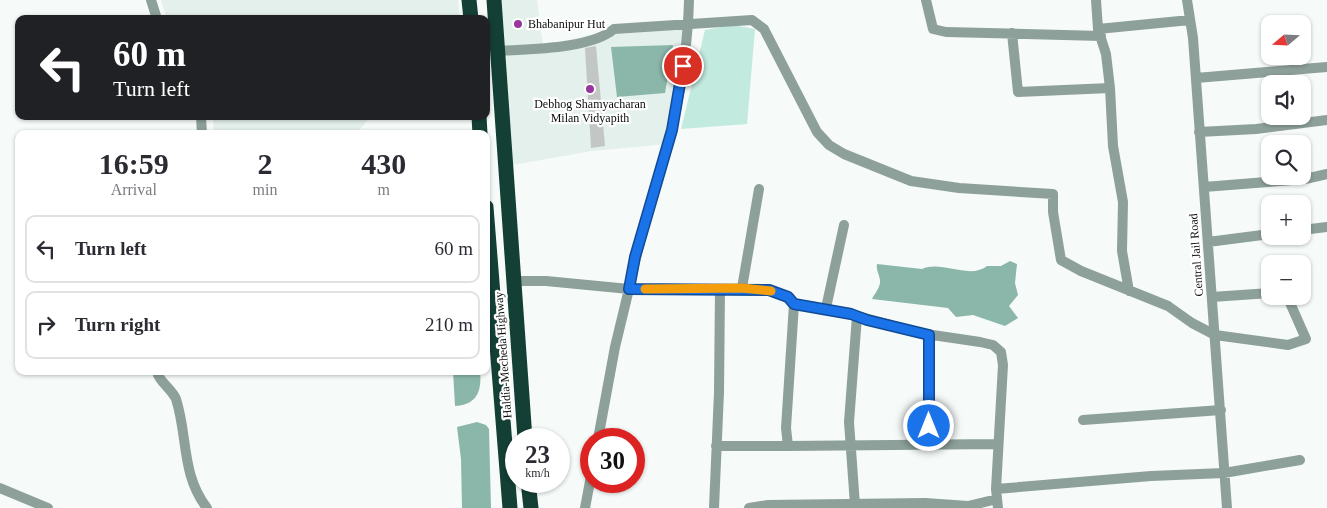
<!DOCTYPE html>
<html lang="en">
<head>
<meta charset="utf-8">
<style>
  :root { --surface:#fff; --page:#f2f2f3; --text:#2b2b33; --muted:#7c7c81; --line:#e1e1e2 }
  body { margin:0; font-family:Georgia,serif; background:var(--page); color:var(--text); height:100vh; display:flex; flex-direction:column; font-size:19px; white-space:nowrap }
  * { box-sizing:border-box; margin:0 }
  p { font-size:16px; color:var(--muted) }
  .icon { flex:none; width:28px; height:28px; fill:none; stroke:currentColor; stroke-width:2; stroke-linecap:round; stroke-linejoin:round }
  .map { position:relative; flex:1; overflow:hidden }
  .panel { position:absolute; left:15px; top:130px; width:475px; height:245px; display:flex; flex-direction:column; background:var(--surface); border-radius:10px; box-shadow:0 1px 4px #0004 }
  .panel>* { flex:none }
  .banner { position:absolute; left:15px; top:15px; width:475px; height:105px; border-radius:10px; box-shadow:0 1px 4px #0004; background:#202124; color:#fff; overflow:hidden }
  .needle { width:32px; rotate:251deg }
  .tools { position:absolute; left:1261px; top:15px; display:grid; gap:10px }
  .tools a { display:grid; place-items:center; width:50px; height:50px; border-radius:10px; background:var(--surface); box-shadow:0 1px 4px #0004; font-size:25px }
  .speed { position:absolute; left:505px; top:428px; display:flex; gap:10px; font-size:25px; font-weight:700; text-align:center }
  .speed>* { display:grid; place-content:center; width:65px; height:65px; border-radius:50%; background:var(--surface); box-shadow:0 1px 4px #0004; line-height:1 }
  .speed small { font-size:12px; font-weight:400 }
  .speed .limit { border:8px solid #d22; background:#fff; color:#111 }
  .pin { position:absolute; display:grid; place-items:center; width:42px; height:42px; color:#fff; margin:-21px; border:2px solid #fff; border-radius:50%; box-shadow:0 1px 5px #0007 }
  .me { position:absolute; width:55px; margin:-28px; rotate:0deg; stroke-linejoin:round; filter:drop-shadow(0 0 4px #0008) }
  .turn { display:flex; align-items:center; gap:18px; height:105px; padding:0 15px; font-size:22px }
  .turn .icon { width:65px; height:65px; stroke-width:2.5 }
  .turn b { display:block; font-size:35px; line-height:42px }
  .eta { display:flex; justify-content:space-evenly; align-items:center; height:85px; text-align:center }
  .eta b { font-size:30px; font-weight:700; line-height:35px }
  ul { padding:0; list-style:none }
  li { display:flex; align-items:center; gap:15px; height:68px; margin:0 10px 8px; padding:0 5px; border:2px solid var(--line); border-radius:10px }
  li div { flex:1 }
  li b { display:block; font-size:19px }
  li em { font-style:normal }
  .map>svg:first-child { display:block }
  .built { fill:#e3f0eb }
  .green { fill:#c2eade }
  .water { fill:#8bb7aa }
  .building { fill:#c2c7c5 }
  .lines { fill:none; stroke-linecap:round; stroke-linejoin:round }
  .street { stroke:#8da09a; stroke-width:10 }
  .highway { stroke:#133f35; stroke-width:15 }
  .route-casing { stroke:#114b97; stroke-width:12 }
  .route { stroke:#1a73e8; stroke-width:9 }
  .slow { stroke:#f59e0b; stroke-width:9 }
  .poi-dot { fill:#97369e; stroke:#fff; stroke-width:2 }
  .labels { text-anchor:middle; stroke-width:4.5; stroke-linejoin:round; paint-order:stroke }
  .poi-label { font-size:12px; fill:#0b0d0c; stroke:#fff; text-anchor:start }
  .street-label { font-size:12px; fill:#0b0d0c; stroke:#fff }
</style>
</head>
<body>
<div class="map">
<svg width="1327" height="508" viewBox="0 0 1327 508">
  <rect width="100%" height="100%" fill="#f6faf9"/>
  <path class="built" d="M161,0H458L460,19H167Z
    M494,0H537L543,47L614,29L689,25L667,144L592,151L506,166Z
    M213,116H371L356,134H214Z"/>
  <path class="green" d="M733,25L755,29L747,124L681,129L705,30Z"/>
  <path class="water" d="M673,45L665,93L617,97L611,47Z
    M1010,261L1017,264L1015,283L1018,295L1009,306L1018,318L1005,326L973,315L956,317L948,308L872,299C875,293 881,287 880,280C879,273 876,271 877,264L922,269C942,260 969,280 987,266H1001Z
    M453,371H480C482,391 477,405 455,406Z
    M477,422L486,425L489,429L491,508H462L461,459L457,427Z"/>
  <path class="building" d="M596,46L605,146L591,148L585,48Z"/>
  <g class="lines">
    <path class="street" d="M151,0L157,19
      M926,0L933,29L946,32L1101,36
      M1096,0L1098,29L1106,54L1110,88L1113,146L1123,202L1122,251L1129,291
      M1187,0L1193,38L1227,508
      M1098,29L1190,20
      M1012,33L1018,92L1110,88
      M498,51C529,49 591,49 614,29L752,20L764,29L817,132L829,145L844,154L911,181L959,188L1053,194V212L1061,260L1081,271L1168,306L1192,323L1215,335L1288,345L1306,339L1287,296
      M1196,78L1327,67
      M201,116L202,134
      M1199,132L1256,129L1327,120
      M1204,187L1305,179L1327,174
      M1302,230L1327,227
      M1208,242L1270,234
      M513,281H546L629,289C639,234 659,183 672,129C681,88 688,43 689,0
      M742,288L759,189
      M1212,297L1270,293
      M794,304L786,428L788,446L997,444
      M826,308L844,225
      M929,335V445
      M157,371C158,381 172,389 176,399C188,436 181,475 207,508
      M1083,420L1221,410
      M598,439L615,347L629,289L769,290L788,297L794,304L851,314L919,333L980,342L993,345L1001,352L1003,365L996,489L998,508
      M716,446H788
      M0,488L48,508
      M996,489L1151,476L1224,473L1300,460
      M855,505L849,422L857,316
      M585,508L591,476
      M714,508L719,392L720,289
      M749,508L768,505L925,503L968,506L997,499"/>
    <path class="highway" d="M469,0L471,19
      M494,0L525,439
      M479,116L480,134
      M486,207L510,508
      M528,481L531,508"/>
  </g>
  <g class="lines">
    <g class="route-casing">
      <path id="route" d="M683,66L672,130L635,257L629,289L769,290L788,297L794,304L851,314L867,320L929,335V426"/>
    </g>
    <use href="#route" class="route"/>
    <path class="slow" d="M645,289L742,288L771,291"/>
  </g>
  <g class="poi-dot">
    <circle cx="518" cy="24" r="5"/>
    <circle cx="590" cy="89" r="5"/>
  </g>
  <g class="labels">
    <g class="poi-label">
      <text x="528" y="28">Bhabanipur Hut</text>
      <text x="590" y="108" text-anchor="middle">Debhog Shamyacharan<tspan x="590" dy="14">Milan Vidyapith</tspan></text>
    </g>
    <g class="street-label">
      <text transform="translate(1196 255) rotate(-94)" y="4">Central Jail Road</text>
      <text transform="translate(503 355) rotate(-94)" y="4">Haldia-Mecheda Highway</text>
    </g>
  </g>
</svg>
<div class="tools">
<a><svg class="needle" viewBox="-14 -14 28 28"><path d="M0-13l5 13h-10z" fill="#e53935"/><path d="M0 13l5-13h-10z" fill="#7c7c81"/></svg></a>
<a><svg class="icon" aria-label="sound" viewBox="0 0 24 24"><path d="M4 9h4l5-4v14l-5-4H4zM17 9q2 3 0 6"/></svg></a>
<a><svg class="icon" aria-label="search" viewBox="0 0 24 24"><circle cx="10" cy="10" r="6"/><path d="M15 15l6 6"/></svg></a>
<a>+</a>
<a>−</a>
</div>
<div class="speed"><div>23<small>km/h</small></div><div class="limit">30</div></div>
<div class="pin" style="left:683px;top:66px;background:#d93025"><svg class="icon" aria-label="arrive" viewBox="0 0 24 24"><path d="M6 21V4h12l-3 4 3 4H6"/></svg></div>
<svg class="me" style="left:929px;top:426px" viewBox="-20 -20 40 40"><circle r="17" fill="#1a73e8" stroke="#fff" stroke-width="3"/><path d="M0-11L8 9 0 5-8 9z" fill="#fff"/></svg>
<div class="banner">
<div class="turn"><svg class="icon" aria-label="left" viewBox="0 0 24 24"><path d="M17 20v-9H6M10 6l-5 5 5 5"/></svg><div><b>60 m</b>Turn left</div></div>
</div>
<section class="panel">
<div class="eta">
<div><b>16:59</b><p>Arrival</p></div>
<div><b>2</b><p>min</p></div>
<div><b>430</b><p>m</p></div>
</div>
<ul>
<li><svg class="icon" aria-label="left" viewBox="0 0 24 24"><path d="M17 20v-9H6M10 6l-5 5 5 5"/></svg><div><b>Turn left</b></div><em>60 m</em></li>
<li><svg class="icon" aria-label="right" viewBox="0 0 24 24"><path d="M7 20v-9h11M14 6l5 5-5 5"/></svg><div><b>Turn right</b></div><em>210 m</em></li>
</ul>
</section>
</div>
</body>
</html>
